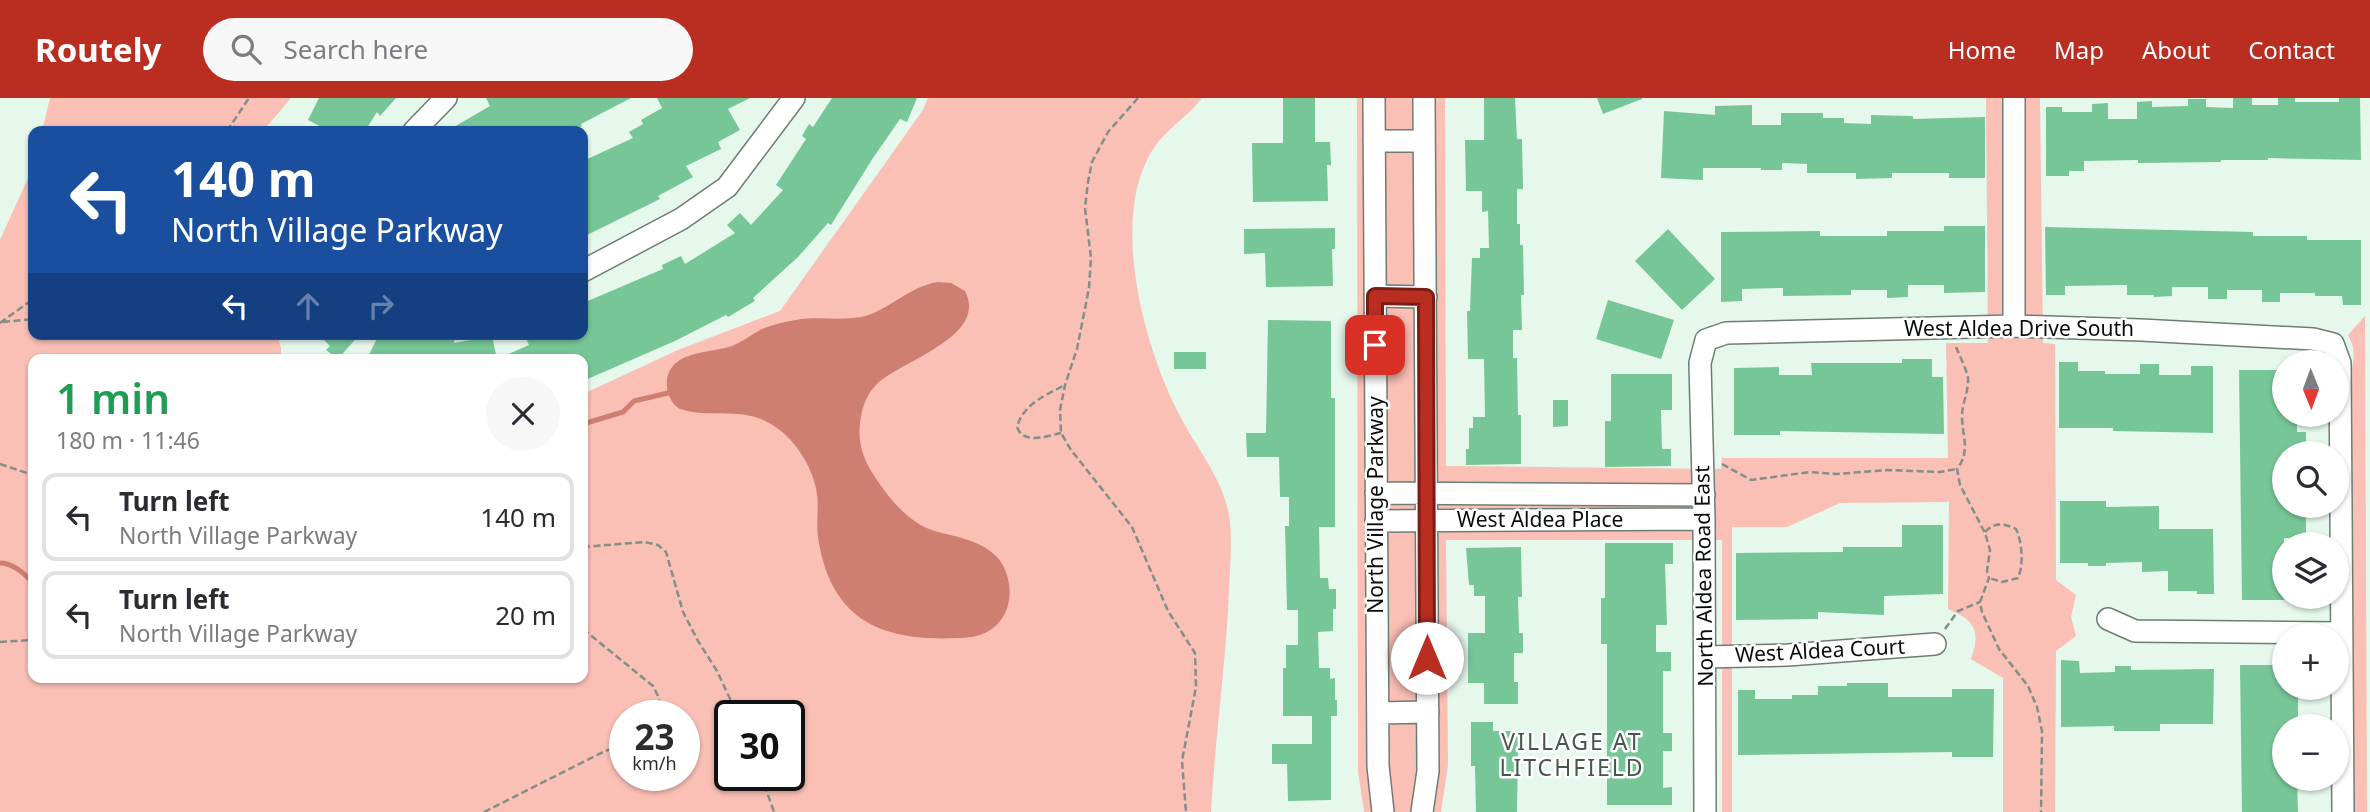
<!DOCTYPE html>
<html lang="en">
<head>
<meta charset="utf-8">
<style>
  :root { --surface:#fff; --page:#f7f7f7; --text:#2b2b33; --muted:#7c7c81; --line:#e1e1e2; --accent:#ba2d21 }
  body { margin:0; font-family:"Noto Sans",sans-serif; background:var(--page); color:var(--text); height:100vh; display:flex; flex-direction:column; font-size:26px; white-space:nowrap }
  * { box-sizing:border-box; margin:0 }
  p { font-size:23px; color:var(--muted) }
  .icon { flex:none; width:38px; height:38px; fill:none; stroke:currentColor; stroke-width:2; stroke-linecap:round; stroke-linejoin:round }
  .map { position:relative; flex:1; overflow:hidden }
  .details { position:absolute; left:28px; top:256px; width:560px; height:329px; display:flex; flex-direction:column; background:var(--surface); border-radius:14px; box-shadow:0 2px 5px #0004 }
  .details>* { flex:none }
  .banner { position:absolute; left:28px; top:28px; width:560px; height:214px; border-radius:14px; box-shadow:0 2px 5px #0004; background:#1a4fa0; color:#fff; overflow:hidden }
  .needle { width:46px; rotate:179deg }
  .fabs { position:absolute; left:2272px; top:252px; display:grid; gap:14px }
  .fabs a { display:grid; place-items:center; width:77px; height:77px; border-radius:50%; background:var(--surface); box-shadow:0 2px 5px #0004; font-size:35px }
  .speed { position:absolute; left:609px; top:602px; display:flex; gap:14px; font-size:35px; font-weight:700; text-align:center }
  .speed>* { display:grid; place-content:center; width:91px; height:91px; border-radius:50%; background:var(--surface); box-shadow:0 2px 5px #0004; line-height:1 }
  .speed small { font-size:18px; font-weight:400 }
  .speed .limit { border:4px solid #111; border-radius:10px; background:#fff; color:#111 }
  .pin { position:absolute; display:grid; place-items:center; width:60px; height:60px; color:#fff; margin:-30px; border-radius:14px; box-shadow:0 4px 10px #0006 }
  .me { position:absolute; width:77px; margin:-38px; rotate:0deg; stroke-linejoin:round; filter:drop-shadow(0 0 5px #0008) }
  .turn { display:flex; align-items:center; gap:24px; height:147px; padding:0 28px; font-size:32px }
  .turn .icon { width:91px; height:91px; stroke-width:2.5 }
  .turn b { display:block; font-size:49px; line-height:60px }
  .lanes { display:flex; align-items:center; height:66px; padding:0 28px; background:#0003; justify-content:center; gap:35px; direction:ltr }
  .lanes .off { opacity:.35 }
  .round { display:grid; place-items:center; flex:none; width:74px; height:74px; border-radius:37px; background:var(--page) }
  .head { display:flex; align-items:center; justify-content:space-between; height:119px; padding:0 28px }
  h1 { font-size:42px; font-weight:600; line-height:52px; color:#1e9e55 }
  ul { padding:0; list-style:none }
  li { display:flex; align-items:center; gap:21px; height:88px; margin:0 14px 10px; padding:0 14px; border:4px solid var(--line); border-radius:14px }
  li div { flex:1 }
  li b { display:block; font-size:26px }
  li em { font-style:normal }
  header { display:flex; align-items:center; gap:42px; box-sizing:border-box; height:98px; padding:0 35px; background:var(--accent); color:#fff }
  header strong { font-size:33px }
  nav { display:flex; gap:38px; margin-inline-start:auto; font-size:24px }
  .search { width:490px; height:63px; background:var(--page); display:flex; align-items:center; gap:18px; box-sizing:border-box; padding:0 24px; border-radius:38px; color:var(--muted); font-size:26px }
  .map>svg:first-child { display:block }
  .green { fill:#fabfb5; fill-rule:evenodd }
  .water { fill:#cf7e72 }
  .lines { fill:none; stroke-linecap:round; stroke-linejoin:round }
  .stream { stroke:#cf7e72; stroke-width:5 }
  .building { fill:#77c697 }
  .minor-casing { stroke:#6e7d73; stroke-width:24 }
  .path { stroke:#838f87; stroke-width:2.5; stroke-dasharray:7 3.5; stroke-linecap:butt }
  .minor { stroke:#fff; stroke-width:21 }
  .route-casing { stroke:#791d15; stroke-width:18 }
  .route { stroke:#ba2d21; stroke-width:12 }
  .labels { text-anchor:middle; stroke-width:5; stroke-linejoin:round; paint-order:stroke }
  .street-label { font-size:21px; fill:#080d0a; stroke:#fff }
  .neighbourhood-label { font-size:23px; letter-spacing:2px; fill:#48564d; stroke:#fff }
</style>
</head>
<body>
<header>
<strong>Routely</strong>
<div class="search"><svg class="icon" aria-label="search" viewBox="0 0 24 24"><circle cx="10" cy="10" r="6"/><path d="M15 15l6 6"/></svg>Search here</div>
<nav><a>Home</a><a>Map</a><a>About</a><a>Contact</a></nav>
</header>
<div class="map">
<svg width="2370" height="714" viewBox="0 0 2370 714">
  <rect width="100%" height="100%" fill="#e6f7ec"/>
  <path class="green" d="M50,0H291L263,33H42Z
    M928,0H1202C1186,21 1162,33 1149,58C1111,128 1145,252 1180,318C1198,353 1225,383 1230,423C1232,446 1230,469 1229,492C1226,566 1215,640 1211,714H0V142L33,69V236H277L281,250V261H33V579H583V296L678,252L780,213L923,12ZM625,618H684V677H625ZM730,618H789V677H730Z
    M1357,0H1445L1446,368L1721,371L1722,360H1948L1946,245H1988L1986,0H2040L2043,245L2055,246L2056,482L2076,497L2071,519L2076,538L2056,553L2055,714H2003V580L1971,561C1981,533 1975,522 1948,511L1949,404L1840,405L1787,429H1732V714H1722V442H1446L1448,667L1441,714H1364L1358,673Z
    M2365,218L2367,714H2353L2351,273C2355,258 2355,250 2348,237Z"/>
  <path class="water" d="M938,184L951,185L965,193C989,239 899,263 876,287C866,297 861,312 860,326C858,342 862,357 870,371C883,393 904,421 929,431C951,439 979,440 997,459C1014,478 1015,514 993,530C983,538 970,540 958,540C880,544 830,521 818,439C816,425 819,410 817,396C814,372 797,344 777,330C745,306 714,322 680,311C672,306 668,298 667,289C665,252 708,256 732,248C742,244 751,237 760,232C771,227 784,224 796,222C818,218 839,223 861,219C889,213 909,188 938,184Z"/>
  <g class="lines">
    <path class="stream" d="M583,326L623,314L634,303L668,295
      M0,465C13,465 25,476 33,485"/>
  </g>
  <path class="building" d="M319,0H396L380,18L377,14L365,33H329L308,22Z
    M486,0H631L581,26L582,28L571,33H447L490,8Z
    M657,0H750L728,11L740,32L718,44L721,51L686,68L693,79L658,98L660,101L583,139V63L633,40L629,34L643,26L641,22L662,10Z
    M832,0H917L907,24L900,21L873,60L831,127L828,125L798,159L753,200L755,203L728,219L726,217L675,243L583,283V261H497L529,247L524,236H583V205L663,171L662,167L681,158L685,166L735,135L727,127L740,115L751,127L783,92L776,87L806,41L802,38L809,26L813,29Z
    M1283,0H1315V44H1330L1331,67H1327L1328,103L1253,104L1252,45H1283Z
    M1484,0H1515L1517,41H1522L1523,91H1517V126H1520V147H1523L1524,197H1521L1522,232H1513V260H1517L1518,317H1521V366L1466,367V351H1469V330H1473V319H1485L1484,261H1468L1467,213H1470L1472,160H1480V150H1489L1488,113L1482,114V93H1466L1465,42H1484Z
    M1597,0H1642V1L1603,16Z
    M2233,0H2252V7H2278V0H2295V4H2339V0H2360L2361,62L2268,60V62H2221V64L2138,65V62L2084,63V73H2069V78H2046V9H2062V14H2092V6L2108,5V21H2137V4L2152,3V9L2188,8V1H2206V9L2233,10Z
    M1752,7V27H1781V15H1823V20H1844V25L1871,26V17L1913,18V21L1985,19V80H1949V75H1892V80L1856,81V75H1807V66L1782,65V72H1761V70H1703V82L1661,80L1664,13L1715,17V8Z
    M1944,128H1985V194L1944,195V187H1908V199L1887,200V192H1851V197L1783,198V190L1742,191V203L1721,204V134L1820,133V138H1887V133H1944Z
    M2045,129L2253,134V138H2307V142H2361V207H2343L2342,198H2315V195H2280V204H2262V192H2227V201H2208V189H2172V198L2154,199V197H2127V187L2065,188V197H2046Z
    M1335,130V151H1332L1333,188L1266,189L1265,155L1244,156V131Z
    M1668,131L1715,181L1682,212L1635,163Z
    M1608,202L1674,222L1661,261L1596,241Z
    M1268,222L1331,223V300H1335V429H1319L1320,480H1328L1329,491H1336V511H1333V533L1318,534L1319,570H1330V581L1335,580V602H1337V618H1331V702L1288,703L1287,666H1272V646H1312V618H1283V570H1286V547H1298V512H1287L1285,428H1289V399H1280L1279,359H1247L1246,335H1266Z
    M318,236H360L338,261L326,252L330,248Z
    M379,236H455L454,245L492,238L497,261H367Z
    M1174,254H1206V271H1174Z
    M1902,261H1932V279H1943L1944,336L1780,333V337H1734V270L1779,269V277H1812L1811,265H1902Z
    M2059,264H2078V273H2105V276H2140V266H2159V277H2191V268H2213V335L2113,333V330H2059Z
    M2239,272H2284V317H2297V334H2306V352H2297V355H2284V408H2297V417H2306V440H2284V502H2242Z
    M1611,276H1672V312H1661L1662,351H1671V368L1605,369V323H1611Z
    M1553,302H1568V328L1553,329Z
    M2060,403H2106V409L2159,408V431H2213L2214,496H2197V493H2168V473L2142,474V464L2106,465V468H2088V465H2060Z
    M1902,427H1943V496L1884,498V517L1818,514V521L1736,522V455L1843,454V449H1902Z
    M1605,445H1673V466H1665L1667,527H1656V554H1671V573H1663V635H1672V653H1663V690L1672,689V707H1607V546H1601V500H1605Z
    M1521,449L1522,499H1518L1519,535H1523V555H1514V584H1518V606H1484V585H1468V535H1485V498H1474V487H1469L1466,450Z
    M2061,562L2079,563L2080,575L2115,574V568H2131V572L2214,571L2213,626H2160V633H2114V628L2061,629Z
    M2240,567H2284V590H2289V593H2298V628H2284V681H2297L2298,714H2242Z
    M1847,585H1888V599H1952V591H1994L1993,659H1952V654L1738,657V592H1755V601H1792V597H1818V588H1847Z
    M1471,624H1493V633H1523V654H1518L1517,714H1476L1475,668H1471Z"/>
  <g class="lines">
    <g class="minor-casing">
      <path id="minor" d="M1374,0L1378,668L1383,714
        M2014,0V228
        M414,33L446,0
        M1374,43H1424
        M583,173L681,121L727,89L794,0
        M1375,198L1426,199
        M1376,395L1704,397
        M1376,423L1704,421
        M2108,521L2135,533L2341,535
        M1705,559L1788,557L1935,546
        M1378,615L1428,614
        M1422,714L1428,673L1424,0
        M1705,714L1704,421L1700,265L1706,242L1726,235L2014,228L2141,232L2313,241L2333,246L2340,265L2343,714"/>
    </g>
    <path class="path" d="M1138,0L1108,34L1092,64L1088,84L1085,110L1091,160L1089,190L1077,251L1065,287L1060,312L1061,335L1071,352L1132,429L1168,513L1195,555L1196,589L1182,663L1186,714
      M227,33L249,0
      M3,224L33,221
      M0,225L33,201
      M1956,249C1960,259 1966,270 1968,280C1969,293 1962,305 1962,318C1962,338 1971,353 1957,371L1960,387L1985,435L1990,452L1987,473L1989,480L1980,504L1982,514L1999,551L2028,588L2037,609L2042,633L2041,714
      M1061,335C1047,338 1023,347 1017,329C1023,306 1046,297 1065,287
      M0,366L33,377
      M1722,366L1751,382L1810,374L1836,376L1887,372L1940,374L1957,371
      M1985,434C1994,424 2004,425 2016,431C2022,444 2024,467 2018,480L2002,484L1989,480
      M583,449L644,444L658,447L666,454L683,514L698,543L717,573L738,618
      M583,531L653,588L659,600L661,618
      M1945,531L1958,513L1980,504
      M0,544L33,542
      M761,677L774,714
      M484,714L605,653L625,647"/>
    <use href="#minor" class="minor"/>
  </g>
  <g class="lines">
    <g class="route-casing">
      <path id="route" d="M1375,247V198L1426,199L1427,560"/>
    </g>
    <use href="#route" class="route"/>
  </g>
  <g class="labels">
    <g class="street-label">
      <text x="2019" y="238">West Aldea Drive South</text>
      <text transform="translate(1376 407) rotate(-90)" y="7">North Village Parkway</text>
      <text x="1540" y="429">West Aldea Place</text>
      <text transform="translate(1704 478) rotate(-91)" y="7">North Aldea Road East</text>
      <text transform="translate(1820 553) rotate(-3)" y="7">West Aldea Court</text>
    </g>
    <g class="neighbourhood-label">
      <text x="1572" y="652">VILLAGE AT<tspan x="1572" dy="26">LITCHFIELD</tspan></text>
    </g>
  </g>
</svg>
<div class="fabs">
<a><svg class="needle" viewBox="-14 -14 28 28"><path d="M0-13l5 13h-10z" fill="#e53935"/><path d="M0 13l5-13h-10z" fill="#7c7c81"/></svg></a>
<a><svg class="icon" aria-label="search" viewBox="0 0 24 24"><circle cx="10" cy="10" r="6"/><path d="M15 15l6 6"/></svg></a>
<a><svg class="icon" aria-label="layers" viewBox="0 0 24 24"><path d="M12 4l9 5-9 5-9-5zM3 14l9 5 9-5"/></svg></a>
<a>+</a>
<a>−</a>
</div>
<div class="speed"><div>23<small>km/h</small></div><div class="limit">30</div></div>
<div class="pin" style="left:1375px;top:247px;background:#d93025"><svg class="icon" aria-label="arrive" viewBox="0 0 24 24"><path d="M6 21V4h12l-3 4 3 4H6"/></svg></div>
<svg class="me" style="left:1427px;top:560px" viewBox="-20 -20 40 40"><circle r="19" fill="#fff"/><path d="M0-13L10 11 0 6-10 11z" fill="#ba2d21"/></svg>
<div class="banner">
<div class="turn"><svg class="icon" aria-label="left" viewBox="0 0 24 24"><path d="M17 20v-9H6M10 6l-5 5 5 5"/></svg><div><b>140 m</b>North Village Parkway</div></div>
<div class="lanes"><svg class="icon" aria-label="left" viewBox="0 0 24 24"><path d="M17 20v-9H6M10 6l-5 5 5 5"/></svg><svg class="icon off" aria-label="ahead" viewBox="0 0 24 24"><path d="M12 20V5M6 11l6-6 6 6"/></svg><svg class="icon off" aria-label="right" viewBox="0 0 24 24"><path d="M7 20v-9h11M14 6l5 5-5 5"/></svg></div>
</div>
<section class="details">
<div class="head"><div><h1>1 min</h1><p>180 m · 11:46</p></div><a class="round"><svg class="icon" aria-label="close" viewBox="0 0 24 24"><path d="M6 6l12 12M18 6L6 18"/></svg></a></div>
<ul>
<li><svg class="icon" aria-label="left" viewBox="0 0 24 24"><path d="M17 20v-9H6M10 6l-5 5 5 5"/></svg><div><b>Turn left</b><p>North Village Parkway</p></div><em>140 m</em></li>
<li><svg class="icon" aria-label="left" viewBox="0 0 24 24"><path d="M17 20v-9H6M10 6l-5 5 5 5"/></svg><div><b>Turn left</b><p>North Village Parkway</p></div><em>20 m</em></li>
</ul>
</section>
</div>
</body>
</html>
